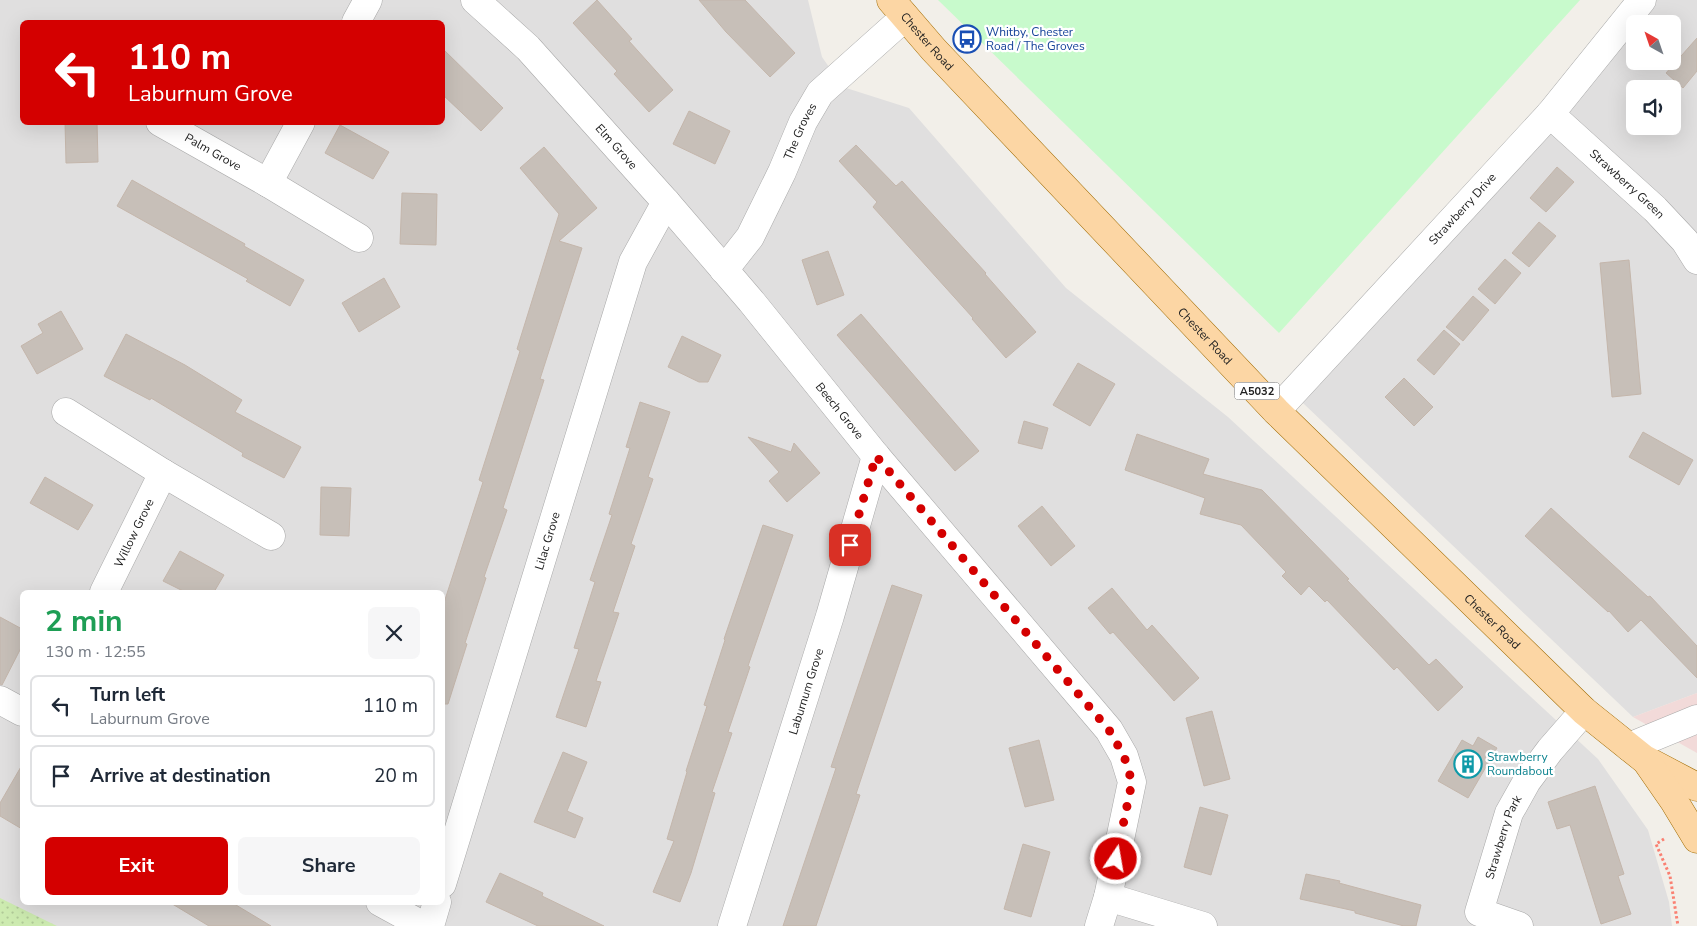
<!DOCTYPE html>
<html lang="en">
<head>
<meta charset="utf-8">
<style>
  :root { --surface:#fff; --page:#f6f6f7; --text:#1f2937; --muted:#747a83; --line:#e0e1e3; --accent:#d40000 }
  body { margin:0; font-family:"Nunito Sans",sans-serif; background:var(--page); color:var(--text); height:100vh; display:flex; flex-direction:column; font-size:19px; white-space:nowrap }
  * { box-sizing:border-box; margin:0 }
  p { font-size:16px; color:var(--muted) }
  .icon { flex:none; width:28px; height:28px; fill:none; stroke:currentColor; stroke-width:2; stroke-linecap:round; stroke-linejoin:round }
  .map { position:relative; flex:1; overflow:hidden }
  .panel { position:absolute; left:20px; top:590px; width:425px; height:315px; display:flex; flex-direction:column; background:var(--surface); border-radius:8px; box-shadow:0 5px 20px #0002 }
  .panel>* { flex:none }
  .banner { position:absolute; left:20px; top:20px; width:425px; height:105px; border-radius:8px; box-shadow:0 5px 20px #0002; background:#d40000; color:#fff; overflow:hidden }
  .needle { width:32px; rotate:320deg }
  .controls { position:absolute; left:1626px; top:15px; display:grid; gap:10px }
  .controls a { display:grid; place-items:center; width:55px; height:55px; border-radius:8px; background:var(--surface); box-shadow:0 5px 20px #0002; font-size:25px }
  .pin { position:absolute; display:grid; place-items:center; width:42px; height:42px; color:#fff; margin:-21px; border-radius:10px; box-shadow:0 2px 8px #0006 }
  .me { position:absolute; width:55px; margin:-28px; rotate:12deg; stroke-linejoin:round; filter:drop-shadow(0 0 4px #0008) }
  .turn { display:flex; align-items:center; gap:18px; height:105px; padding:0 25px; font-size:22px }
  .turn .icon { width:65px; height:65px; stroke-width:2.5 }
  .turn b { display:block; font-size:35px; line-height:42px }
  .round { display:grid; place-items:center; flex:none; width:52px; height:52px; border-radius:8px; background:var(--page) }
  .headline { display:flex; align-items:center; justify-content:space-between; height:85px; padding:0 25px }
  h1 { font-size:30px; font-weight:700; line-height:38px; color:#1e9e55 }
  .button { display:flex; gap:10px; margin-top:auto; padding:10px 25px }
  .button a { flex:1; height:58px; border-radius:8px; background:var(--accent); color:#fff; font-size:20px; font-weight:700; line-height:58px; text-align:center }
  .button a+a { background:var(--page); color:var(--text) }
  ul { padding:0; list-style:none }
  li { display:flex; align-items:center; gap:15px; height:62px; margin:0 10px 8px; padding:0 15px; border:2px solid var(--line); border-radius:8px }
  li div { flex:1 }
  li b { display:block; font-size:19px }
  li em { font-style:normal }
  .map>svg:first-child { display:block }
  .residential { fill:#e0dfdf; fill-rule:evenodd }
  .commercial { fill:#f2dad9 }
  .grass { fill:url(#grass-dots) }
  .park { fill:#c8facc }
  .building { fill:#c7bfb8; stroke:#c4b6ab }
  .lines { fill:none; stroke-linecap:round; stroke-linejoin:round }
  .minor-casing { stroke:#a9a9a9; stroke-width:29 }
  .major-casing { stroke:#a06b00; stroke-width:29 }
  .path { stroke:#fa8072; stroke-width:3; stroke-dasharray:2.5 2.5; stroke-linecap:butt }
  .minor { stroke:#fff; stroke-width:28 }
  .major { stroke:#fcd6a4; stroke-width:28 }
  .route { stroke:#d40000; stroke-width:9; stroke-dasharray:0 16.2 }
  .labels { text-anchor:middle; stroke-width:4.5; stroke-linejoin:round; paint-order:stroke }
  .shield { fill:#fff; stroke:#646464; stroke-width:1 }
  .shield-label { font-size:11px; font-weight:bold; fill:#222 }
  .transit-label { font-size:12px; fill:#164399; stroke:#fff; text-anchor:start }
  .street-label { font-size:12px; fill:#222; stroke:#fff }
  .culture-label { font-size:12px; fill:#0d838f; stroke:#fff; text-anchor:start }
</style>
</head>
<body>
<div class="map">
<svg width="1697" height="926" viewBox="0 0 1697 926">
  <defs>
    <pattern id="grass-dots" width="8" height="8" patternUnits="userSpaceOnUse" patternTransform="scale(1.25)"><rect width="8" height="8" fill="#cdebb0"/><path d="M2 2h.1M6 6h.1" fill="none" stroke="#b0c997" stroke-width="1.8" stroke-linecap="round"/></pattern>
  </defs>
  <rect width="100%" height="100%" fill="#f2efe9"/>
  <path class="residential" d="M0,0H808L822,57L843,87L909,108L1066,288L1228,417L1598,759L1648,830L1669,902L1672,926H0ZM22,22H442V122H22ZM22,592H442V902H22Z
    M1633,0H1697V693L1633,717L1284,385L1541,106ZM1635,24H1672V61H1635ZM1635,89H1672V126H1635Z"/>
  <path class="commercial" d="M1697,693V753L1633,717Z"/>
  <path class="grass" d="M0,898L57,926H0Z"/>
  <path class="park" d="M938,0H1580L1279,333Z"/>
  <path class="building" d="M597,0L632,39L629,41L673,90L649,112L614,74L617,71L573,23Z
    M699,0H745L795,53L770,77L726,32Z
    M1697,38V71L1683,88L1666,73Z
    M442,48L503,108L481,131L442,94Z
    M689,111L730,131L715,164L673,144Z
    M65,122H97L98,162L66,163Z
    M340,125L389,152L373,179L325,153Z
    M856,145L896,186L902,181L986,273L985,274L1036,332L1006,358L972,319L973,318L873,207L877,202L839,161Z
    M544,147L597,208L559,241L582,248L540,379L544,380L503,508L507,510L484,577L486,578L465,643L467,644L448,704H442V609L483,482L479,480L520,351L517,349L559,214L520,168Z
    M1557,167L1574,182L1546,212L1530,198Z
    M132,180L245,244L244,246L304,280L290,306L246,281L248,279L117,206Z
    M402,193L437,194L436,245L400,244Z
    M1539,222L1556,236L1529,267L1512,253Z
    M828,251L844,295L817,305L802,260Z
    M1505,259L1521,273L1495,304L1478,289Z
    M1629,260L1641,394L1612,397L1600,263Z
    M384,278L400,307L359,332L342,303Z
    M1473,296L1489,310L1463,341L1446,327Z
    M61,311L83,349L37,374L21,346L43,333L38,324Z
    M861,314L979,451L955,471L837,335Z
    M1444,330L1460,344L1434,375L1417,360Z
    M126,334L185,365L242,400L235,412L301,447L284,478L242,456L243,453L151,398L150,400L104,376Z
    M682,336L721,355L708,382H699L668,367Z
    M1078,363L1115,384L1090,426L1053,405Z
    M1404,378L1433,407L1414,426L1385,397Z
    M640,402L670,412L648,477L653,479L631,544L635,546L613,612L619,613L596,681L601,682L586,727L556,717L579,649L574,648L595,582L590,580L612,515L609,514L630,448L626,447Z
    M1024,421L1048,428L1042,449L1018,443Z
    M1643,432L1693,460L1679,485L1629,457Z
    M1137,434L1209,459L1203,474L1262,490L1349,579L1347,580L1429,665L1436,659L1463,687L1438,711L1397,667L1394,670L1327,600L1325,602L1309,586L1301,595L1282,576L1286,572L1241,525L1200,514L1205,498L1125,470Z
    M748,437L791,452L794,443L820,473L787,502L769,481L779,472Z
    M45,477L93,505L78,530L30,503Z
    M321,487L351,488L349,536L320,535Z
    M1042,506L1075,546L1051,566L1018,526Z
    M1551,508L1648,597L1650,596L1697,646V678L1641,620L1628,632L1609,611L1608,612L1525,536Z
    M763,525L793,535L748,666L750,667L728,732L732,733L712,792L715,793L691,873L680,902L653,892L674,841L667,839L687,772L686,771L707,706L704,705L725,640L724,639Z
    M180,551L224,575L214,592H185L163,581Z
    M892,585L922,595L856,794L860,795L816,926H783L836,768L831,767Z
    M1112,588L1147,630L1152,625L1199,678L1174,701L1113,632L1110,634L1088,608Z
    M0,617L22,629V646L2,685L0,684Z
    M1212,711L1230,779L1204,786L1186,718Z
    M1478,737L1497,748L1468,798L1438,781L1462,740L1473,746Z
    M1039,740L1054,800L1025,807L1009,748Z
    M563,752L587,762L567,811L583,818L575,838L534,822Z
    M22,765V829L0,816V803Z
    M1595,786L1624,874L1618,876L1631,914L1601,924L1570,825L1557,829L1548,802Z
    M1200,807L1228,815L1211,875L1184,867Z
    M1023,844L1050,852L1031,917L1004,909Z
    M500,873L543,893L542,896L604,926H538L486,902Z
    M1306,874L1340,881L1339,883L1421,905L1416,926H1404L1355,913V911L1300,899Z
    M169,902H231L271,926H209Z"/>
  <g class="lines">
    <g class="minor-casing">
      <g id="minor">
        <path id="s1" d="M475,0L528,48L666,202L751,301L876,456L1109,730L1124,756L1132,782L1108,897L1099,926"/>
        <path d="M356,22L368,0"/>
        <path id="s2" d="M1550,114L1655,209L1685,241L1697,260"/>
        <path id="s3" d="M160,122L268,183"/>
        <path d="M301,122L268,183L359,238"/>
        <path id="s4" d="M724,270L750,237L782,172L803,122L820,93L905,17"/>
        <path id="s5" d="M1276,411L1550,114L1642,0"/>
        <path d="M66,412L163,473L104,592"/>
        <path d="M163,473L271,536"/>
        <path d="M0,700L22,712"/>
        <path d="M1629,747L1697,719"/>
        <path id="s6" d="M442,884L633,262L666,202"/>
        <path d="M1108,897L1203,926"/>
        <path d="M380,902L424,926"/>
        <path d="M430,926L437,902"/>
        <path id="s7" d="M732,926L830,616L876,456"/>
        <path id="s8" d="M1519,926L1479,912L1509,813L1527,781L1550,750L1584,711"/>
      </g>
    </g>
    <g class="major-casing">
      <g id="major">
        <path id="s9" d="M891,0L934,50L1276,411L1584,711L1644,759L1697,787"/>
        <path d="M1647,762L1674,801L1697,839"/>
      </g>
    </g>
    <path class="path" d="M1664,839L1656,844L1670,876L1678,926"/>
    <use href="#minor" class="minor"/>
    <use href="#major" class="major"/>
  </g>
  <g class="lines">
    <path class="route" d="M850,545L876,456L1109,730L1124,756L1132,782L1116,859"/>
  </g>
  <defs>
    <g id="bus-ring" transform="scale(1.4375)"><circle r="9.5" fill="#fff" stroke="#1a4fb4" stroke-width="1.5"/><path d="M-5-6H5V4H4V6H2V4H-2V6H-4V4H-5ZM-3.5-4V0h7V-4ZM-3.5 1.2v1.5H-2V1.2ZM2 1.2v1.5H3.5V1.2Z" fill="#1a4fb4"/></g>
    <g id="building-ring" transform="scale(1.4375)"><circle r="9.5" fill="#fff" stroke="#0f9aa8" stroke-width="1.5"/><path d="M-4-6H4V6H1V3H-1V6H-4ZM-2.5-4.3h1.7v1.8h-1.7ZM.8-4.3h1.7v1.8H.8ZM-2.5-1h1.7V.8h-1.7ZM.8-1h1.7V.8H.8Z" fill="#0f9aa8"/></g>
  </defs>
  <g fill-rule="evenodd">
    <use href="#bus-ring" x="967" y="39"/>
    <use href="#building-ring" x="1468" y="764"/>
  </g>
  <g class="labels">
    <rect class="shield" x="1234.5" y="382.5" width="45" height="17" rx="4"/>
    <g class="shield-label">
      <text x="1257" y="395">A5032</text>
    </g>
    <g class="transit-label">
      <text x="986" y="36">Whitby, Chester<tspan x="986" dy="14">Road / The Groves</tspan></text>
    </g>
    <g class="street-label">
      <text dy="4" stroke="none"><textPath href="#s9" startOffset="55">Chester Road</textPath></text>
      <text dy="4" stroke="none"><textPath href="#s4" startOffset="159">The Groves</textPath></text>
      <text dy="4" stroke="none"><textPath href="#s1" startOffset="204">Elm Grove</textPath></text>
      <text dy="4" stroke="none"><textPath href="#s3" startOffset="61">Palm Grove</textPath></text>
      <text dy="4" stroke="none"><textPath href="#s2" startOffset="104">Strawberry Green</textPath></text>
      <text dy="4" stroke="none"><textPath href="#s5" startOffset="275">Strawberry Drive</textPath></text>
      <text dy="4" stroke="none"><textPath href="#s9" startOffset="460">Chester Road</textPath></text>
      <text dy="4" stroke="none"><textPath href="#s1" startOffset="550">Beech Grove</textPath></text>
      <text transform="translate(134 533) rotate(-64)" y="4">Willow Grove</text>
      <text dy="4" stroke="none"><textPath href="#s6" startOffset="359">Lilac Grove</textPath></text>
      <text dy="4" stroke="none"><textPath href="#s9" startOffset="865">Chester Road</textPath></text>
      <text dy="4" stroke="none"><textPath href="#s7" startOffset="246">Laburnum Grove</textPath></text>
      <text dy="4" stroke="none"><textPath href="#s8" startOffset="121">Strawberry Park</textPath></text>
    </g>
    <g class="culture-label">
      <text x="1487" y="761">Strawberry<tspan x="1487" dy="14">Roundabout</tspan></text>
    </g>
  </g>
</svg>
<div class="controls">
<a><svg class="needle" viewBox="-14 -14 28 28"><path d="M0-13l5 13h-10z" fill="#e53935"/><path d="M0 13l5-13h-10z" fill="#747a83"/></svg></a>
<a><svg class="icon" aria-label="sound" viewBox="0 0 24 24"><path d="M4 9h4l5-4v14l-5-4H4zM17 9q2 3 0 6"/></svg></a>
</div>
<div class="pin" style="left:850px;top:545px;background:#d93025"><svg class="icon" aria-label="arrive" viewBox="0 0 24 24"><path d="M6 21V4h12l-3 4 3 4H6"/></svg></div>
<svg class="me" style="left:1116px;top:859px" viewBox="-20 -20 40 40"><circle r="17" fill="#d40000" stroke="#fff" stroke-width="3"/><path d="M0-11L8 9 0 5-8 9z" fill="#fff"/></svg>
<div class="banner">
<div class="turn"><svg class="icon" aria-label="left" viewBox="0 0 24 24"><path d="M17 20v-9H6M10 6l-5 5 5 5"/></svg><div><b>110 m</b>Laburnum Grove</div></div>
</div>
<section class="panel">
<div class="headline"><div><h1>2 min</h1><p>130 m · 12:55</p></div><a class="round"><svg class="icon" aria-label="close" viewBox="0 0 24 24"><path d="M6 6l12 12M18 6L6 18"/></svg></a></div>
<ul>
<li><svg class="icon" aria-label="left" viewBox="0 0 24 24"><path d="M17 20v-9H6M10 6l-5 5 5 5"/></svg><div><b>Turn left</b><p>Laburnum Grove</p></div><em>110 m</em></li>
<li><svg class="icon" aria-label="arrive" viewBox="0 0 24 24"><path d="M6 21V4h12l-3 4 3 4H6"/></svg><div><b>Arrive at destination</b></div><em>20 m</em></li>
</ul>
<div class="button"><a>Exit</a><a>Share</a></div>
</section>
</div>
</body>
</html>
